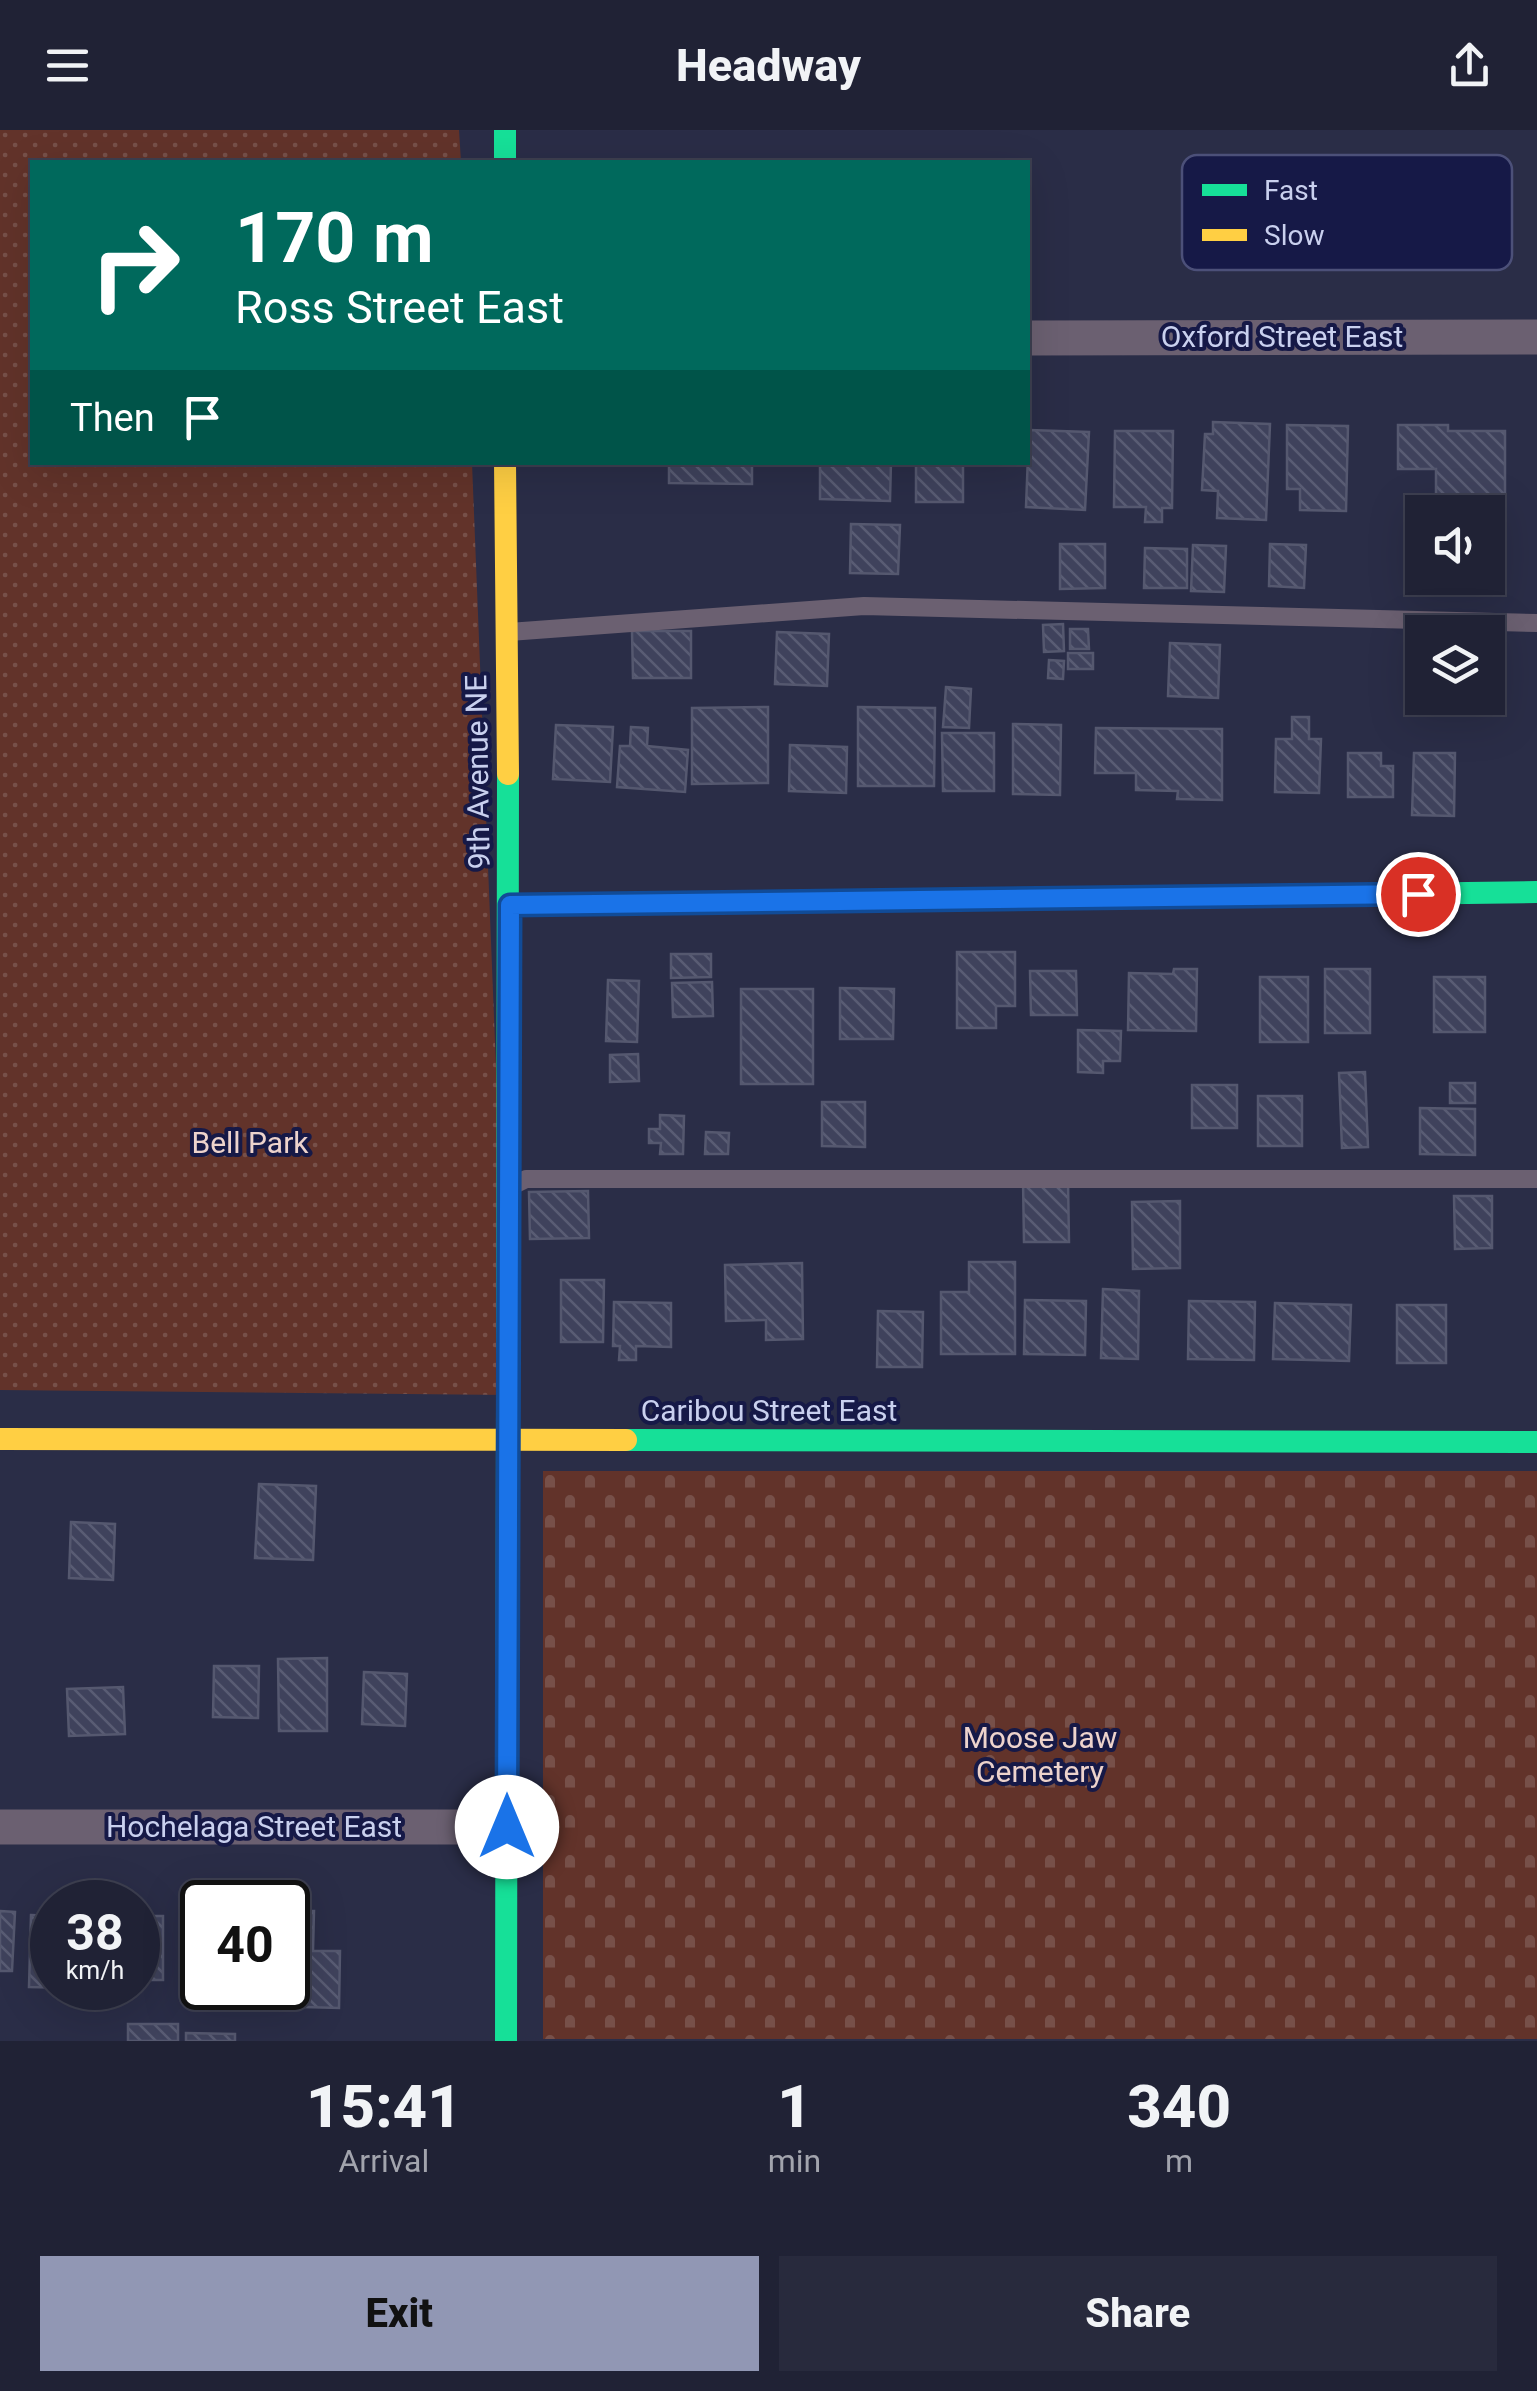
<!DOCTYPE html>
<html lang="en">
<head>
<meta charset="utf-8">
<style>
  :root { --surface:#202235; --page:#282a3d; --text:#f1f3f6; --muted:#a2a4ad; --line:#3d3f50; --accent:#9197b4 }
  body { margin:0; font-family:Roboto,sans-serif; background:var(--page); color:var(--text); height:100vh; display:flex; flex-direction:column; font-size:38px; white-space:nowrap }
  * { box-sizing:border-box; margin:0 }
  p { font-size:32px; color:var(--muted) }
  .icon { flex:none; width:55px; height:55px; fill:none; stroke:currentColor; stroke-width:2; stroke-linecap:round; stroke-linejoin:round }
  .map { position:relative; height:1911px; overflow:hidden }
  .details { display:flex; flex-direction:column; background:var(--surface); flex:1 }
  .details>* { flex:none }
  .hud { position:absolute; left:30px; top:30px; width:1000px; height:305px; border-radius:0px; box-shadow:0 10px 40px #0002,0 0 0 2px var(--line); background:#00695c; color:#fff; overflow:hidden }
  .buttons { position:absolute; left:1405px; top:365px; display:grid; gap:20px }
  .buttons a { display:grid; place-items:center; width:100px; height:100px; border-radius:0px; background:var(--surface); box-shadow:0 10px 40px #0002,0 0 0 2px var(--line); font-size:50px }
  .speed { position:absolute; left:30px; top:1750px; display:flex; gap:20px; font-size:50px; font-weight:700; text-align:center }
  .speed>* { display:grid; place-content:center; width:130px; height:130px; border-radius:50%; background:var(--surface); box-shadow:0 10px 40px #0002,0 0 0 2px var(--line); line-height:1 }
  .speed small { font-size:25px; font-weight:400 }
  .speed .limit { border:5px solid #111; border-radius:15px; background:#fff; color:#111 }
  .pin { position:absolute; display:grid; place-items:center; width:85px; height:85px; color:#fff; margin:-42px; border:5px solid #fff; border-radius:50%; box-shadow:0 2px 10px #0007 }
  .me { position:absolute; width:110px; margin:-55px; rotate:0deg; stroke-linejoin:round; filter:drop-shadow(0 0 8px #0008) }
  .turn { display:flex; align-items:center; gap:35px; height:210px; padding:0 40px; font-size:45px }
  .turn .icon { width:130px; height:130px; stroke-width:2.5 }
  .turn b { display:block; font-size:70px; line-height:85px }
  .then { display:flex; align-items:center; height:95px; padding:0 40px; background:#0003; gap:20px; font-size:38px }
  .eta { display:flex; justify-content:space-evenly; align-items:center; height:170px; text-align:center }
  .eta b { font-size:60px; font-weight:800; line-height:70px }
  .primary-button { display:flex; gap:20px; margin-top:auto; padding:20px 40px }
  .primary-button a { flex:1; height:115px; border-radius:0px; background:var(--accent); color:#111; font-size:40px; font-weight:800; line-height:115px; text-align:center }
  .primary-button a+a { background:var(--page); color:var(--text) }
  header { display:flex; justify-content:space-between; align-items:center; height:130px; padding:0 40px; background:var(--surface); font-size:45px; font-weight:800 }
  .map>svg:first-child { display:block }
  .cemetery { fill:url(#cemetery-stones) }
  .park { fill:url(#park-dots) }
  .building { fill:url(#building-back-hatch); stroke:#55586f; stroke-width:2.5 }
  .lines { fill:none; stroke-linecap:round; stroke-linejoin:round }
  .lane { stroke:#6b6071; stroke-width:18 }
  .street { stroke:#6b6071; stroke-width:35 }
  .fast { stroke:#16e098; stroke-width:22 }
  .slow { stroke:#ffcf43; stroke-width:22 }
  .route-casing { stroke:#114b97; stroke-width:25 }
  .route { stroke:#1a73e8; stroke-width:18 }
  .labels { text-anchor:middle; stroke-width:8; stroke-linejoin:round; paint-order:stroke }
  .street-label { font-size:30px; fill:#c9d0ee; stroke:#161947 }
  .park-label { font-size:30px; fill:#edd3cc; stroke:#161947 }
  .key { fill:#161947; stroke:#4c5079; stroke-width:2.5 }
  .key-label { font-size:28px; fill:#c9d0ee }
</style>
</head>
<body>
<header><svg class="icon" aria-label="menu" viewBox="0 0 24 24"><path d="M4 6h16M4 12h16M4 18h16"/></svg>Headway<svg class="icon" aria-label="share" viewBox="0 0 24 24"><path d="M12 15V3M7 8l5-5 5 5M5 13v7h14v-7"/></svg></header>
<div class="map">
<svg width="1537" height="1911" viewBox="0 0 1537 1911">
  <defs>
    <pattern id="cemetery-stones" width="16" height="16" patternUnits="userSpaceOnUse" patternTransform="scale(2.5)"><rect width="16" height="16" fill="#62332a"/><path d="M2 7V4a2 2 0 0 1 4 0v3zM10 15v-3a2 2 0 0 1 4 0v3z" fill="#775049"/></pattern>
    <pattern id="park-dots" width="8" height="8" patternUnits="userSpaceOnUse" patternTransform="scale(2.5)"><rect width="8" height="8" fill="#62332a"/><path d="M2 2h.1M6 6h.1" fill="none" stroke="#775049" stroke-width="1.8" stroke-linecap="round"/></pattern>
    <pattern id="building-back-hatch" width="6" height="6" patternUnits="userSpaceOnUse" patternTransform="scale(2.5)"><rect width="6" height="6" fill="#3f425c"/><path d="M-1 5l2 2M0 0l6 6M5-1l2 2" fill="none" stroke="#595c74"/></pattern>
  </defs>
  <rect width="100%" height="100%" fill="#2a2d47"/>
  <path class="cemetery" d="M543,1341H1537V1909H543Z"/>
  <path class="park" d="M0,0H459L461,32H32V332L472,333L509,1265L0,1260Z"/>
  <path class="building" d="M1213,292L1270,294L1266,390L1217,388L1218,361L1202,360L1205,304H1213Z
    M1287,295L1348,296L1346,381L1300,380V359H1287Z
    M1398,295H1448V301H1505V366H1488V386V382H1436V339H1398Z
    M1029,300L1089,302L1085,380L1026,377Z
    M1115,301H1173L1172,378H1162V392H1145L1146,377H1114Z
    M669,332H752V354L669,353Z
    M820,332H891L890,371L820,369Z
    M916,332H963V372H916Z
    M851,394L900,395L898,444L850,443Z
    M1060,414H1105V458L1060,459Z
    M1270,414L1306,415L1304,458L1269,456Z
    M1193,415L1226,416L1224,462L1191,461Z
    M1145,418L1187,419V458H1144Z
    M1063,494L1064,521L1044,522L1043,495Z
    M1070,499H1088L1089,519H1070Z
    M632,501H691V548H633Z
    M777,502L829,504L827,556L775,554Z
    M1170,513L1220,515L1218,568L1168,566Z
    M1068,523H1093V539H1068Z
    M1049,530L1064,531L1063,549L1048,548Z
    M946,557L971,559L969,598L943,597Z
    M768,577V653L692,654V578Z
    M858,577L935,578L934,656H858Z
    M1292,587H1309V609H1321L1319,663L1275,662L1276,609H1292Z
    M1013,594L1061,595L1060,665L1013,664Z
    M556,595L613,597L610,652L553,649Z
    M631,597L648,598L647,616L688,620L685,662L617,657L620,616H630Z
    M1096,598L1222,599V670L1177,669L1178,661L1136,660V643H1095Z
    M942,603H994V661H943Z
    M790,615L847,617L846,663L789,661Z
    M1348,623H1381V636H1393V667H1348Z
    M1414,623H1455L1454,686L1412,685Z
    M957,822H1015V876H996V898H957Z
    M671,824H711V847L671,848Z
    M1174,839H1197L1196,901L1128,900L1129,843L1173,844Z
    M1325,839H1370V903H1325Z
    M1030,841H1076L1077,885H1031Z
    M1260,847H1308V912H1260Z
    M1434,847H1485V902H1434Z
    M608,850L639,851L637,912L606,911Z
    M712,852L713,886L673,887L672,853Z
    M840,858L894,859L893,909H840Z
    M741,859H813V954H741Z
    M1078,900L1121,901L1120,931H1103V943L1078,942Z
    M638,924L639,951L610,952V925Z
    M1365,942L1368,1017L1342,1018L1339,943Z
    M1450,953H1475V973H1450Z
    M1192,955H1237V998H1192Z
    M1258,966H1302V1016H1258Z
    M822,972H865V1017L822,1016Z
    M1420,978L1475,979V1025L1420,1024Z
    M660,985L684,986L683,1024H660L661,1013H649V999H660Z
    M706,1002L729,1003L728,1024H705Z
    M1023,1050H1068L1069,1112H1024Z
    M588,1061L589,1108L530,1109L529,1062Z
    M1454,1066H1492V1118L1455,1119Z
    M1180,1071V1138L1133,1139L1132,1072Z
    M969,1132H1015V1224H941V1162H969Z
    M802,1133L803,1209L766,1210V1190L726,1191L725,1135Z
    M561,1150H604L603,1212H561Z
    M1103,1159L1139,1161L1138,1229L1101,1228Z
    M1025,1170L1086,1171L1085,1225L1024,1224Z
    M1189,1171L1255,1172L1254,1230L1188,1229Z
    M614,1172L671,1173V1217L636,1216V1230H619L620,1216H613Z
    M1275,1173L1351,1175L1349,1231L1273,1229Z
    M1397,1175H1446V1233H1397Z
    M878,1181L923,1182L922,1237H877Z
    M259,1354L316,1356L313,1430L255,1428Z
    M71,1392L115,1394L113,1450L69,1448Z
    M327,1528V1601H279L278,1529Z
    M214,1536H259L258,1588L213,1587Z
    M364,1542L407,1544L405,1596L362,1594Z
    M123,1557L125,1604L69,1606L67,1559Z
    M0,1781L15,1782L12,1841H0Z
    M288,1781H314L313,1821H340L339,1878L267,1876V1858H288Z
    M31,1785L52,1786V1858H75L29,1857Z
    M138,1786H163V1850H138Z
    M187,1793H202V1843H187Z
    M128,1894H178V1911H128Z
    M186,1903L235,1904V1911H186Z"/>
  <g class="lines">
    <path class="lane" d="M509,502L864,476L1537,493
      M514,1055L526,1049H1537"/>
    <path class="street" d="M1028,208L1537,207
      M0,1697H507"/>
    <path class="fast" d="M505,0V32
      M509,775L1537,762
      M626,1310L1537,1312
      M506,1911L508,644"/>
    <path class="slow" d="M505,332L508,644
      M0,1309L626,1310"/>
  </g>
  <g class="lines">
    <g class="route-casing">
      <path id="route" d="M507,1697L510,775L1418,764"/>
    </g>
    <use href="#route" class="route"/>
  </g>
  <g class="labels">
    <g class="street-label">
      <text x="1282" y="217">Oxford Street East</text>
      <text transform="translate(478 642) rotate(-91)" y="10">9th Avenue NE</text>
      <text x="769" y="1291">Caribou Street East</text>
      <text x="254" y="1707">Hochelaga Street East</text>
    </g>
    <g class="park-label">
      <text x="250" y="1023">Bell Park</text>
      <text x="1040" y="1618">Moose Jaw<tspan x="1040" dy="34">Cemetery</tspan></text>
    </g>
  </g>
  <rect x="1182" y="25" width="330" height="115" rx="15" class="key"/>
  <rect x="1202" y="54" width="45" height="12" fill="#16e098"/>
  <rect x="1202" y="99" width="45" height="12" fill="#ffcf43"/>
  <g class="key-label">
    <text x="1264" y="70">Fast</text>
    <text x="1264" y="115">Slow</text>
  </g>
</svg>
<div class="buttons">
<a><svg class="icon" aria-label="sound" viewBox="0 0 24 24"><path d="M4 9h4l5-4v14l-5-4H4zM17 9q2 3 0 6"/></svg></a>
<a><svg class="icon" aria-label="layers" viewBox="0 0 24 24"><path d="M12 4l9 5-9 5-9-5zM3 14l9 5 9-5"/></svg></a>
</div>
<div class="speed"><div>38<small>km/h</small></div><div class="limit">40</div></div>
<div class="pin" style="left:1418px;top:764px;background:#d93025"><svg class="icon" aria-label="arrive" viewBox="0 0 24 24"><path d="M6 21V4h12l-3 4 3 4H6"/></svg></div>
<svg class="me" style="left:507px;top:1697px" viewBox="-20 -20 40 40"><circle r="19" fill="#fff"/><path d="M0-13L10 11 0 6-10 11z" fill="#1a73e8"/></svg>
<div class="hud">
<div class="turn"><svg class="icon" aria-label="right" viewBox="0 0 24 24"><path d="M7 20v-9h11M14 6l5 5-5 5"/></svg><div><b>170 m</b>Ross Street East</div></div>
<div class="then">Then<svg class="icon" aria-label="arrive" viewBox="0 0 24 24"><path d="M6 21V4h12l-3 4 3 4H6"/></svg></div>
</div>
</div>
<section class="details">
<div class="eta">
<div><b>15:41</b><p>Arrival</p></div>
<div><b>1</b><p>min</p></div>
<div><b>340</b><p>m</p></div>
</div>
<div class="primary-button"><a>Exit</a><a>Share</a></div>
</section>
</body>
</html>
